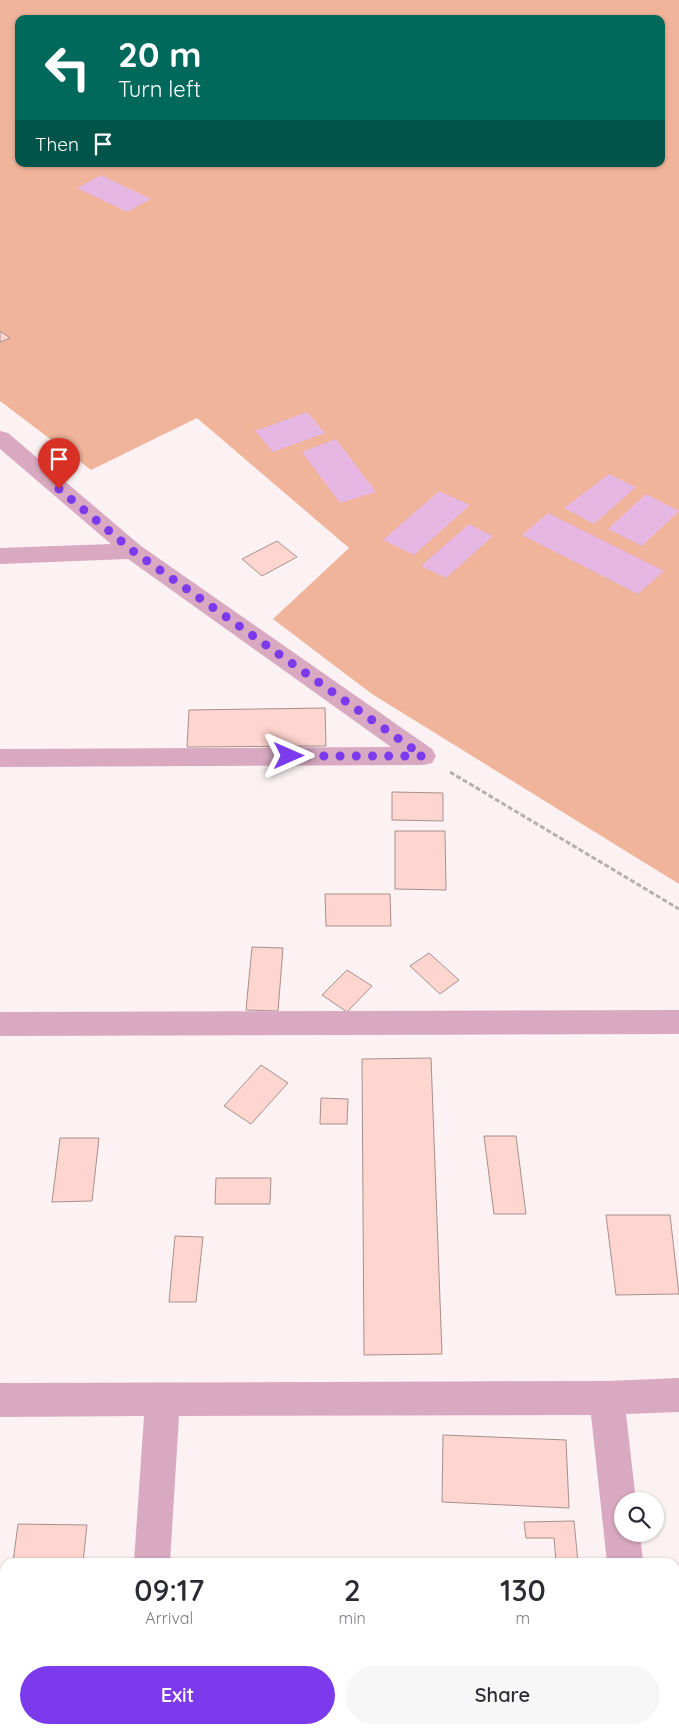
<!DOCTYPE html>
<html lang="en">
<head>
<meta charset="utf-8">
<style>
  :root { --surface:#fff; --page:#f7f7f7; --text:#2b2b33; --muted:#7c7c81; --accent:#7c3aed }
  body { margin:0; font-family:Quicksand,sans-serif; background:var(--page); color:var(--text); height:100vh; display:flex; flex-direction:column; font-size:19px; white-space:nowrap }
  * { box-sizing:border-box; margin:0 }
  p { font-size:16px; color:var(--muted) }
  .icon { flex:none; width:28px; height:28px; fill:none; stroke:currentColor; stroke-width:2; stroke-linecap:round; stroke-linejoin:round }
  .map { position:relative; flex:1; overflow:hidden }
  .sheet { position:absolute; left:0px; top:1558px; width:680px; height:176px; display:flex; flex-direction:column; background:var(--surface); border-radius:15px 15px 0 0; box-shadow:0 1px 4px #0004 }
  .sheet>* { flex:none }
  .guide { position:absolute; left:15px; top:15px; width:650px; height:152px; border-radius:10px; box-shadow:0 1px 4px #0004; background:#00695c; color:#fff; overflow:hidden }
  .tools { position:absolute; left:614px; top:1492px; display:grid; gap:10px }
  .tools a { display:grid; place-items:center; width:50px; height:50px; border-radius:50%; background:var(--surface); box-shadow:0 1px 4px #0004; font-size:25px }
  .pin { position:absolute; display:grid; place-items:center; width:42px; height:42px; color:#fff; margin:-51px -21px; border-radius:50% 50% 50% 0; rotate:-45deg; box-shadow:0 0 5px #0007 }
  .pin .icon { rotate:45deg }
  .me { position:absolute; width:55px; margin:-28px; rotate:90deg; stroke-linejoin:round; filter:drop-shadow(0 0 4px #0008) }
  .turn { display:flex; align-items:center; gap:18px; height:105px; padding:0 20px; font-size:22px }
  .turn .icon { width:65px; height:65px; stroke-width:2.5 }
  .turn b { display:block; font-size:35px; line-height:42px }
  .then { display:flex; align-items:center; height:48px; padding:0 20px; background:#0003; gap:10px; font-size:19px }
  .eta { display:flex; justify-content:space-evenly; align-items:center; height:85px; text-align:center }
  .eta b { font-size:30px; font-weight:600; line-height:35px }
  .primary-button { display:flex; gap:10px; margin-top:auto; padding:10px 20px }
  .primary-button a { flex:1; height:58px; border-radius:30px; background:var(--accent); color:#fff; font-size:20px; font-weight:600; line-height:58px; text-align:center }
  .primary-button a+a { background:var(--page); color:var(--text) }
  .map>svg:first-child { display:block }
  .green { fill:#efb49a; fill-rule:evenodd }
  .water { fill:#e6b7e2 }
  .building { fill:#ffd5d0; stroke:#a6908e }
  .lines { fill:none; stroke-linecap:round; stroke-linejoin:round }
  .path { stroke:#b7aeaf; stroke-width:3; stroke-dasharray:5 2.5; stroke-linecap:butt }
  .minor { fill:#d8a9c0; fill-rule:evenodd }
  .route { stroke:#7c3aed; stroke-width:9; stroke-dasharray:0 16.2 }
</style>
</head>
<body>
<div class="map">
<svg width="679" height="1733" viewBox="0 0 679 1733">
  <rect width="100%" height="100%" fill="#fcf2f3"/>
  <path class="green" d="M0,0H679V884L372,694L273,619L349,548L197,418L91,470L0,401ZM19,19H661V164H19Z"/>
  <path class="water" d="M101,175L151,199L127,212L77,188Z
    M307,412L325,433L273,452L255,431Z
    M336,439L376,492L340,503L302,452Z
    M609,474L636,487L594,524L564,508Z
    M439,491L470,505L414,555L383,540Z
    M646,494L679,511L642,546L608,529Z
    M548,513L664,571L638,594L522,535Z
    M469,524L493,536L446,578L421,566Z"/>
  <path class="building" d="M0,331L10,338L0,342Z
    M277,541L297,557L262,576L242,559Z
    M325,708L326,746L187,747L189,710Z
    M392,792L443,793V821L392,820Z
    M395,831H445L446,890L395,889Z
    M325,894H390L391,926H326Z
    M252,947L283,948L278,1011L246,1010Z
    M429,953L459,980L440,994L410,966Z
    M347,970L372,986L347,1012L322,995Z
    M431,1058L442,1354L364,1355L362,1059Z
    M261,1065L288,1083L251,1124L224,1106Z
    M321,1098L348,1099L347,1124H320Z
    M484,1136H516L526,1214H494Z
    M60,1138H99L92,1201L52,1202Z
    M216,1178H271L270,1204H215Z
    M606,1215H670L679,1294L616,1295Z
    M175,1236L203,1237L196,1302H169Z
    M443,1435L566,1440L569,1508L442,1502Z
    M574,1521L578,1562H556L554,1538H526L524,1522Z
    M18,1524L87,1525L83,1562H13Z
    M5,1579L1,1622H5V1667H0V1580Z
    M0,1682H5V1729H91L90,1733H0Z
    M375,1729H485V1733H375Z
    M501,1729H554V1733H501Z"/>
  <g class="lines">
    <path class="path" d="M450,772L679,909"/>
    <path class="minor" d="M0,431L8,433L141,546L432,749L436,756L432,763L423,765L0,767V749L391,747L128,559L0,564V548L111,544L0,449Z
      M679,1010V1034L0,1036V1012Z
      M679,1378V1412L626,1414L636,1501H622V1534H640L643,1562H607L591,1415L179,1416L170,1562H134L144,1416L0,1417V1383L607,1381Z
      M122,1729H160V1733H122Z
      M623,1729H661L662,1733H624Z"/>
  </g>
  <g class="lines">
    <path class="route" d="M59,489L133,551L423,756H289"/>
  </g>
</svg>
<div class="tools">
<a><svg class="icon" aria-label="search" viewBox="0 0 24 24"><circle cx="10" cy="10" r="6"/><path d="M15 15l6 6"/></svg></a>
</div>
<div class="pin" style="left:59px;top:489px;background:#d93025"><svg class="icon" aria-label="arrive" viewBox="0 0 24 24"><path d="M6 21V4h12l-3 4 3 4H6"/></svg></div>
<svg class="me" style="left:289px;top:756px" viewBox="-20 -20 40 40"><path d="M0-17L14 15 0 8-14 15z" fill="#7c3aed" stroke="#fff" stroke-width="4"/></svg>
<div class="guide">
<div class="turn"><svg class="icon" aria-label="left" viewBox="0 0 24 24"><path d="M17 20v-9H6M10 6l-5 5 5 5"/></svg><div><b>20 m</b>Turn left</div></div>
<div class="then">Then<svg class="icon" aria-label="arrive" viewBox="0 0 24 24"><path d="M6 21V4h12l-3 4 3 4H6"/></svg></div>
</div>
<section class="sheet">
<div class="eta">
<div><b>09:17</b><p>Arrival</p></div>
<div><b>2</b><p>min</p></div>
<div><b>130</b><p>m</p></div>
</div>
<div class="primary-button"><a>Exit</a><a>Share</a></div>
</section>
</div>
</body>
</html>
